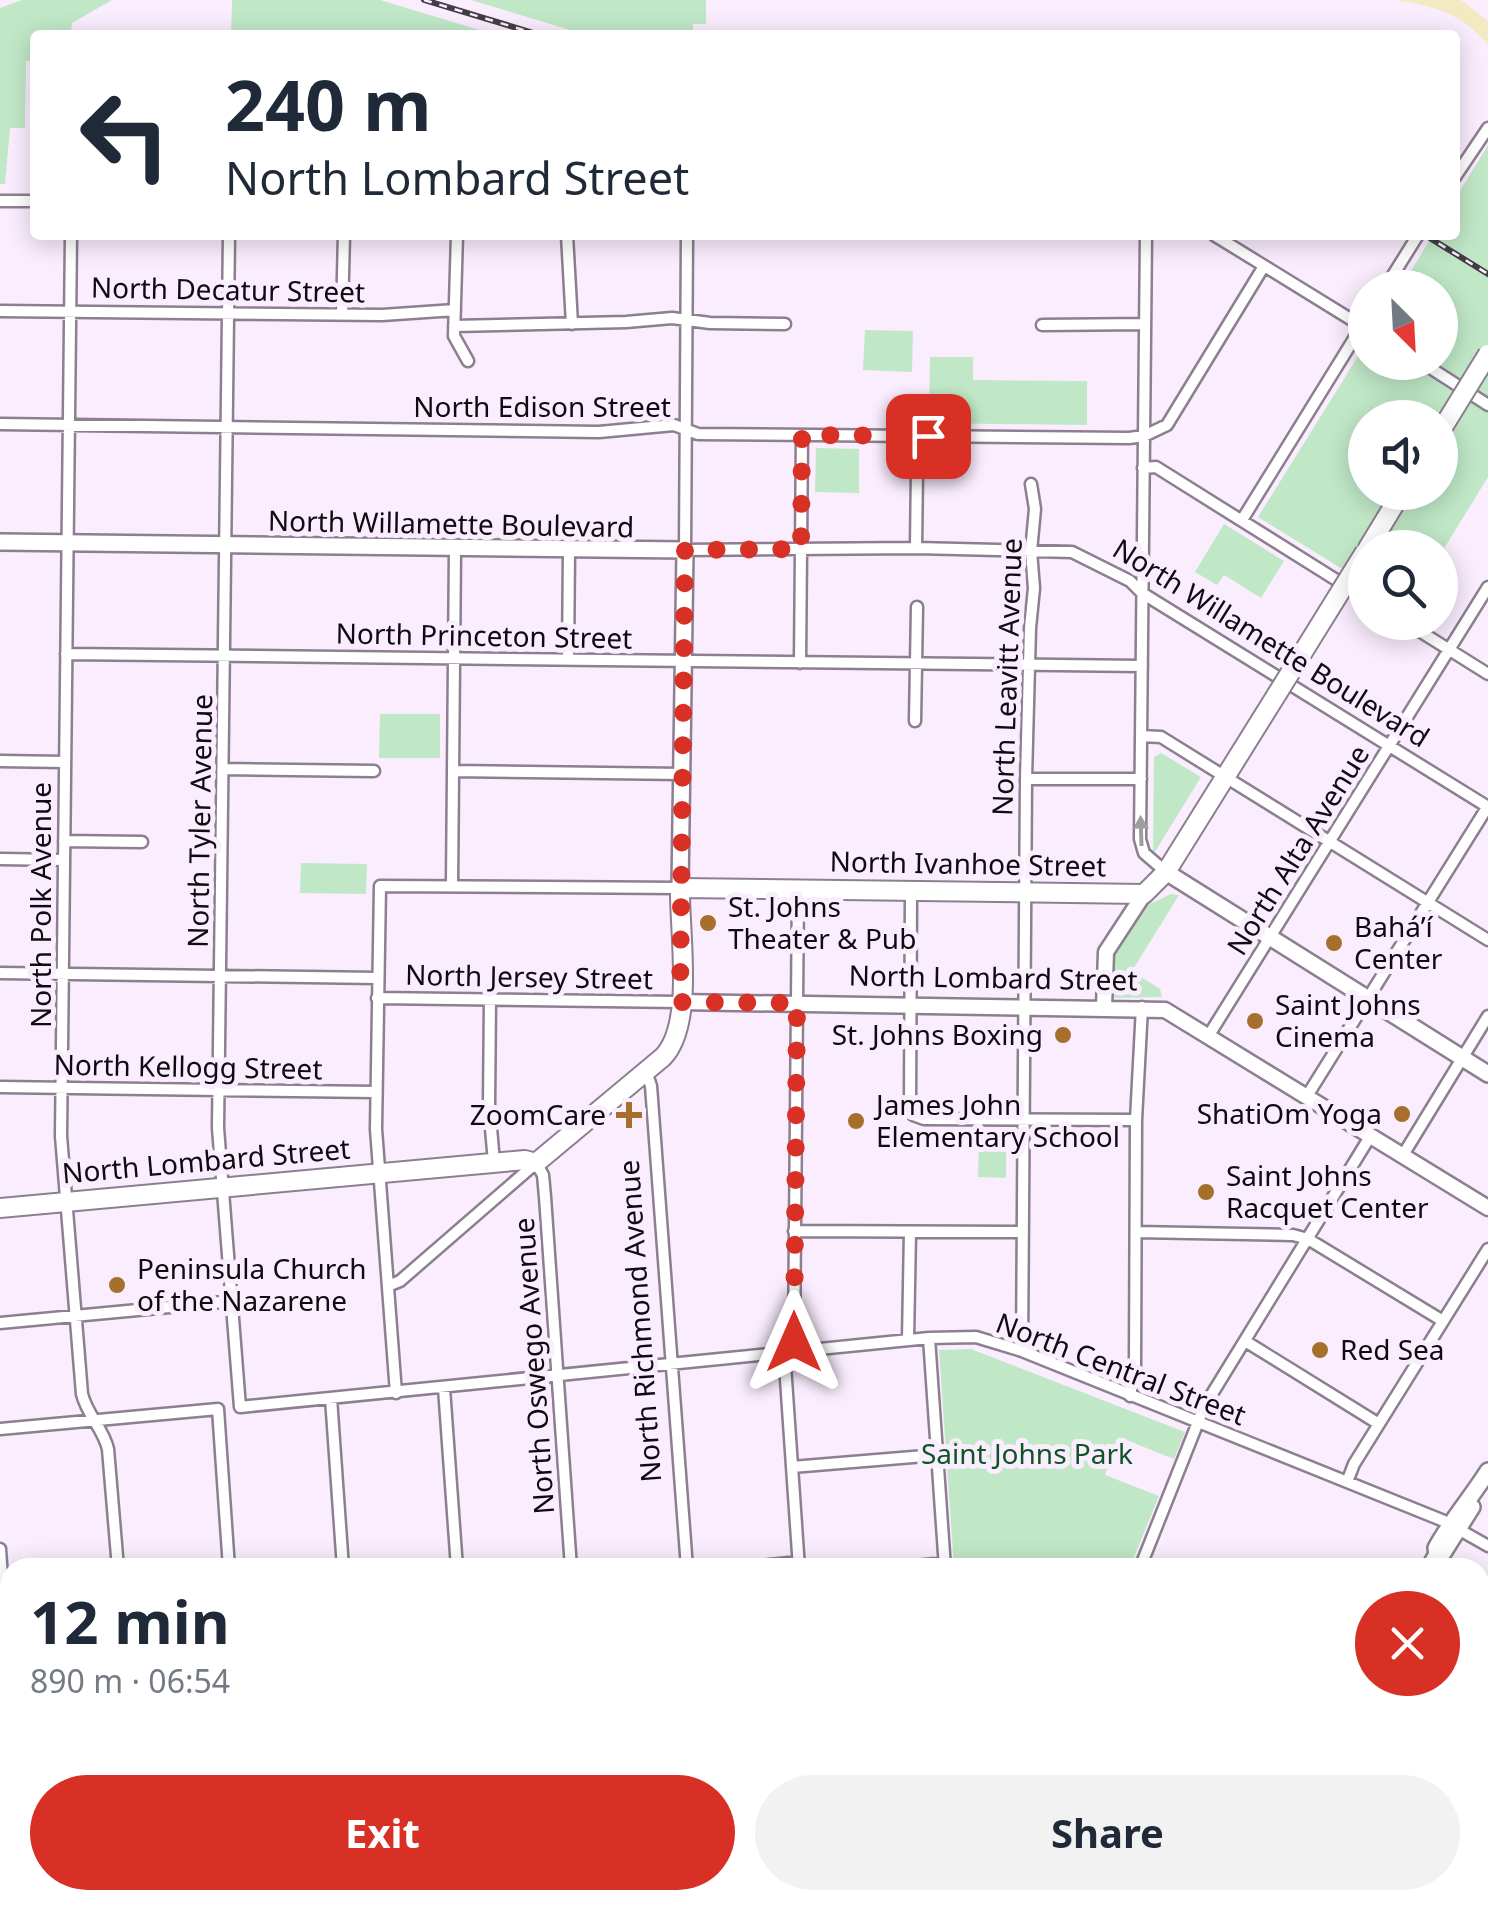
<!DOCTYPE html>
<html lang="en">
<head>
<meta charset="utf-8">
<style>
  :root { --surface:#fff; --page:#f2f2f3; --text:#1f2937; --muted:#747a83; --accent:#d93025 }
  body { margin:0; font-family:"Noto Sans",sans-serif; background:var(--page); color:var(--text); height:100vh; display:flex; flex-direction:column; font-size:38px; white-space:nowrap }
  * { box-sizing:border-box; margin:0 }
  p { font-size:32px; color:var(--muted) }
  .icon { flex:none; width:55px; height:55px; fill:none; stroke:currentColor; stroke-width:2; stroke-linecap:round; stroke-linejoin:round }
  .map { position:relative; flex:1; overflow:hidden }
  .side { position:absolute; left:0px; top:1558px; width:1490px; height:352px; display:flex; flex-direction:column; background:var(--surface); border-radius:30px 30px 0 0; box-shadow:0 5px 25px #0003 }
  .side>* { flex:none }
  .banner { position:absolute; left:30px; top:30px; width:1430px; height:210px; border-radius:10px; box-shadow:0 5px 25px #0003; background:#fff; color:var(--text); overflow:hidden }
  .needle { width:65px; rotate:156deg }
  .fabs { position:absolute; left:1348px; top:270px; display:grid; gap:20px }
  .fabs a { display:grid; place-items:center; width:110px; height:110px; border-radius:50%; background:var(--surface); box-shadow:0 5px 25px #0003; font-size:50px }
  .pin { position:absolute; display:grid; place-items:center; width:85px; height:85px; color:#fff; margin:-42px; border-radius:20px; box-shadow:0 5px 15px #0006 }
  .me { position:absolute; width:110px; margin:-55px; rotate:0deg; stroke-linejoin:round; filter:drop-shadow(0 0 8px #0008) }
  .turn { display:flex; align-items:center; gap:35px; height:210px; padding:0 30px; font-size:45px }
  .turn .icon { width:130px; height:130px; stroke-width:2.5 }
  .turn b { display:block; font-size:70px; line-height:85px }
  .round { display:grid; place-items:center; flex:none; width:105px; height:105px; border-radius:52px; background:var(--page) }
  .headline { display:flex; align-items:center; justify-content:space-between; height:170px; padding:0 30px }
  h1 { font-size:60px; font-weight:700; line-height:75px }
  .primary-button { display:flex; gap:20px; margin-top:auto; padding:20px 30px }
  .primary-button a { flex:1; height:115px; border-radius:60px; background:var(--accent); color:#fff; font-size:40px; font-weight:700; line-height:115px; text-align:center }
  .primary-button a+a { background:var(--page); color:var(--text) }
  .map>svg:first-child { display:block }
  .green { fill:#c0e8c7; fill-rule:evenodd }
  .sand { fill:#f3e9c3 }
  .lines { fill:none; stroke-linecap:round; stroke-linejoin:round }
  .minor-casing { stroke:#8d7e90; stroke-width:15 }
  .tertiary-casing { stroke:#8d7e90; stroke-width:19 }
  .secondary-casing { stroke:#8d7e90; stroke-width:20 }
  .primary-casing { stroke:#8d7e90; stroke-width:22 }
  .minor { stroke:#fff; stroke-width:10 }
  .tertiary { stroke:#fff; stroke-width:14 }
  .secondary { stroke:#fff; stroke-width:15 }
  .primary { stroke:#fff; stroke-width:18 }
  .rail-casing { stroke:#433c45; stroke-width:6 }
  .rail { stroke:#faedfe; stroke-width:2.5; stroke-dasharray:8; stroke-linecap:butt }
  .primary-bridge-casing { stroke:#8d7e90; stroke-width:22; stroke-linecap:butt }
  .primary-bridge { stroke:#fff; stroke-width:18 }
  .oneway { fill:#9f9da0 }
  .route { stroke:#d93025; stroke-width:18; stroke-dasharray:0 32.4 }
  .poi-dot { fill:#a66f2b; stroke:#faedfe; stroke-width:4 }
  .labels { text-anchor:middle; stroke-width:10; stroke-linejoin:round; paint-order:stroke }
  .street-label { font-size:28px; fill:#100b11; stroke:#faedfe }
  .poi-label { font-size:28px; fill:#100b11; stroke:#faedfe; text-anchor:start }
  .park-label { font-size:28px; fill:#0f5326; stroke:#faedfe }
</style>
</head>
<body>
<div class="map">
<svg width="1488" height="1908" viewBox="0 0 1488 1908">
  <rect width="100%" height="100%" fill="#faedfe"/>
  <path class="green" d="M22,0H112L72,23L71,35H35V60L26,61L25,128H10L5,184H0V8Z
    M232,0H380L496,35H231Z
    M471,0H706V24H693V35H587Z
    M1488,145V477L1440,555V548H1365V583L1258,517L1365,345V362H1440V288L1401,287L1433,235H1455V199ZM1365,418H1440V492H1365Z
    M865,330L913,331L912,372L863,370Z
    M930,357H973V380L1087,381V425L929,423Z
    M816,448L859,449V493L815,492Z
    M1224,524L1284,561L1261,598L1224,575L1217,585L1195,572Z
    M380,714H440V758H379Z
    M1161,753L1201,777L1153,855L1154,757Z
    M301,863L367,864L366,894L300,893Z
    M1171,894L1179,895L1132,971L1160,989L1162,997L1115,998L1111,993V959L1130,926L1142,908Z
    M979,1139H1006V1178L978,1177Z
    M971,1349L1185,1432L1174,1459L1119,1437L1105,1475L1159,1496L1130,1567H954L939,1350Z"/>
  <path class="sand" d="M1395,0H1461L1488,21V45C1462,13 1434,6 1395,0Z"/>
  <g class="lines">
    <g class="minor-casing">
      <path id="minor" d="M1455,177L1488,128
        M0,201H35
        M71,235L61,1136L82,1394C87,1415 103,1428 108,1449L118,1568
        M229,235L218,1128L240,1407L929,1338L976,1337L1022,1351L1444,1521L1488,1546
        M457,235L454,336L468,361
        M567,235L572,324
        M687,235L685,550L916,548L1072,552L1130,581L1142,593L1488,807
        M1146,235L1140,839L1144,853L1166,872
        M1214,235L1365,328
        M1385,288L1418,235
        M0,311L382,315L455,310
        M342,314L344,235
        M1042,325L1145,324
        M454,326L626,322L672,318L710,323L785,324
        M1421,362L1488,405
        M0,424L599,432L674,425L698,434L1129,438L1144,436L1167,425L1264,266
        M1143,468L1156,467L1365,598
        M1242,520L1365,321
        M916,548L917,469
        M1405,622L1488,674
        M66,654L1142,666
        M568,660L569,550
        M800,663L802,435
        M915,721L917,607
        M1141,736L1161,737L1488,940
        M0,761L65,762
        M223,769L374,771
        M453,771L683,774
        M1026,779H1141
        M64,841L142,842
        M0,859L64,860
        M452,885L455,549
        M798,889L794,1343L785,1365L799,1568
        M911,890L910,1105L913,1115L924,1119L1136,1120
        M0,973L377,978
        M377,998L680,1002
        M490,999L489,1106L494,1162
        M1209,1035L1488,587
        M646,1071L651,1086L687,1568
        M0,1087L376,1092
        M1307,1096L1488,806
        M1403,1155L1488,1016
        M794,1231L1023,1232
        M1136,1232L1293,1235L1308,1239L1443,1321
        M388,1286L400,1281L536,1163L543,1175L545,1197L571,1568
        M0,1323L233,1301
        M929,1338L945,1568
        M908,1340L910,1232
        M1245,1341L1379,1424
        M1022,1351L1026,779L1030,628L1034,588L1031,551L1035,509L1031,484
        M444,1388L457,1568
        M396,1393L376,1129L380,886L680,888
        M1130,1396L1135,1368L1136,1120L1142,1007
        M331,1398L343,1568
        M0,1429L218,1409L229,1568
        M792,1467L937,1455
        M1347,1482L1354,1464L1488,1249
        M0,1549L10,1689
        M741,1568L789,1563L797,1568
        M895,1568L945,1563
        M1140,1568L1204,1407L1371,1135
        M1480,1696L1488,1701
        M1480,1852L1488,1857
        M0,1864L10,1863
        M1480,1892L1488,1879
        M25,1900L26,1908
        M139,1900L140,1908
        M253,1900V1908
        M367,1900L368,1908
        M481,1900L482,1908
        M594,1900L595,1908
        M709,1900V1908
        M823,1900V1908
        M940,1900V1908
        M1056,1900L1057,1908
        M1172,1900L1173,1908
        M1306,1900L1319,1908
        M1471,1908L1475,1900"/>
    </g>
    <g class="tertiary-casing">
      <path id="tertiary" d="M680,1002L1165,1010L1488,1208
        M1104,1007L1106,952L1144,894"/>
    </g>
    <g class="secondary-casing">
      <path id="secondary" d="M0,542L685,550L680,888
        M1166,872L1488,1074
        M1437,1554L1436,1548C1452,1519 1471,1498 1488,1471
        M1429,1568L1437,1554L1443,1553L1472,1507
        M1223,1908L1228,1900"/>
    </g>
    <g class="primary-casing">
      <path id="primary" d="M1368,548L1402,492
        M0,1208L525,1160L536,1163L663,1057C695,1024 679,932 680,888L1144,894L1166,872L1277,694"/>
    </g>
    <use href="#minor" class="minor"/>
    <use href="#tertiary" class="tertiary"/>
    <use href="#secondary" class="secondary"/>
    <use href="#primary" class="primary"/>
    <g class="rail-casing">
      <path id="rail" d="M424,0L540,35
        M1425,235L1488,274"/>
    </g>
    <use href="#rail" class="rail"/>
    <g class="primary-bridge-casing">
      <path id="primary-bridge" d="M1440,432L1488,354
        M1277,694L1365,552"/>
    </g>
    <use href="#primary-bridge" class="primary-bridge"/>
  </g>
  <defs><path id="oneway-solid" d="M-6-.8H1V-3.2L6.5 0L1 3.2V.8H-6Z" transform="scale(2.5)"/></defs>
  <use class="oneway" href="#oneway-solid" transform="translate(1141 831) rotate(-92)"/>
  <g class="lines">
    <path class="route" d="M794,1342L797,1003L680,1002L685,550L801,549L802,435L928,436"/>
  </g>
  <g class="poi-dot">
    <circle cx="708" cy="923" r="10"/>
    <circle cx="1334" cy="943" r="10"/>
    <circle cx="1255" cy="1021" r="10"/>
    <circle cx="1063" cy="1035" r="10"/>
    <circle cx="1402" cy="1114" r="10"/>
    <path d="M624 1100h10v10h10v10h-10v10h-10v-10h-10v-10h10z"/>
    <circle cx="856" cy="1121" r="10"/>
    <circle cx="1206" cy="1192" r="10"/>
    <circle cx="117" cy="1285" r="10"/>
    <circle cx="1320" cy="1350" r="10"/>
  </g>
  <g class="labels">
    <g class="street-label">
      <text transform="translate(228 290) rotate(1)" y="10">North Decatur Street</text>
      <text x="542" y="417">North Edison Street</text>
      <text transform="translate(451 524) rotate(1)" y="10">North Willamette Boulevard</text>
      <text transform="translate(484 636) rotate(1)" y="10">North Princeton Street</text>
      <text transform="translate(1271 643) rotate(32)" y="10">North Willamette Boulevard</text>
      <text transform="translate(1007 677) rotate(-88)" y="10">North Leavitt Avenue</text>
      <text transform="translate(200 821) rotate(-89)" y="10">North Tyler Avenue</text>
      <text transform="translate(1298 850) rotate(-58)" y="10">North Alta Avenue</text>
      <text transform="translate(968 864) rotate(1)" y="10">North Ivanhoe Street</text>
      <text transform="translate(41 905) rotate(-90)" y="10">North Polk Avenue</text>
      <text transform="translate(529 977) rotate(1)" y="10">North Jersey Street</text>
      <text transform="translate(993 978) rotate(1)" y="10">North Lombard Street</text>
      <text transform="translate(188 1067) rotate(1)" y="10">North Kellogg Street</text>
      <text transform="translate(206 1161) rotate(-5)" y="10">North Lombard Street</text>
      <text transform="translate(640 1321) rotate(-94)" y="10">North Richmond Avenue</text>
      <text transform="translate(534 1366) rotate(-94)" y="10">North Oswego Avenue</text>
      <text transform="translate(1121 1369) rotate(21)" y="10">North Central Street</text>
    </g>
    <g class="poi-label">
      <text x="728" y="917">St. Johns<tspan x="728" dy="32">Theater &amp; Pub</tspan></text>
      <text x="1354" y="937">Bahá’í<tspan x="1354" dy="32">Center</tspan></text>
      <text x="1275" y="1015">Saint Johns<tspan x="1275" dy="32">Cinema</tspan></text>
      <text x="1043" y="1045" text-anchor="end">St. Johns Boxing</text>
      <text x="876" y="1115">James John<tspan x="876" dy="32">Elementary School</tspan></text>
      <text x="1382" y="1124" text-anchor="end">ShatiOm Yoga</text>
      <text x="606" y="1125" text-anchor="end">ZoomCare</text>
      <text x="1226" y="1186">Saint Johns<tspan x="1226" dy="32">Racquet Center</tspan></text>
      <text x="137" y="1279">Peninsula Church<tspan x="137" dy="32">of the Nazarene</tspan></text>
      <text x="1340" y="1360">Red Sea</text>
    </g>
    <g class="park-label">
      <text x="1027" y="1464">Saint Johns Park</text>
    </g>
  </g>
</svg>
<div class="fabs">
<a><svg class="needle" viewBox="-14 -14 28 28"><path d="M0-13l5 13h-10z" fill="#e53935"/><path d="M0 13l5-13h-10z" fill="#747a83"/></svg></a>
<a><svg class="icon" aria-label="sound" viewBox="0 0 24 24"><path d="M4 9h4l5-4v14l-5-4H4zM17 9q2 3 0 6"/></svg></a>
<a><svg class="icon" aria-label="search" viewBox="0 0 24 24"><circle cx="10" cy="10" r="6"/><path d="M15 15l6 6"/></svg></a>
</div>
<div class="pin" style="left:928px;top:436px;background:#d93025"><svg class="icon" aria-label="arrive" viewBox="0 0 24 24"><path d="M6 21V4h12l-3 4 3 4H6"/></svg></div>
<svg class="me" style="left:794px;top:1342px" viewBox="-20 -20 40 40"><path d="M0-17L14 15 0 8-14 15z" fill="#d93025" stroke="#fff" stroke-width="4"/></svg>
<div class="banner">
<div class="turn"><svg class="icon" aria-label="left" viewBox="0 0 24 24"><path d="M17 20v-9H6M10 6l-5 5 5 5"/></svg><div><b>240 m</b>North Lombard Street</div></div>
</div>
<section class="side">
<div class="headline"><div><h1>12 min</h1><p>890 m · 06:54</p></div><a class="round" style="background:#d93025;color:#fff"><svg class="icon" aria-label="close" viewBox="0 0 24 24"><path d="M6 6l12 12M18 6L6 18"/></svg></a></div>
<div class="primary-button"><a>Exit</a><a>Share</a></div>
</section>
</div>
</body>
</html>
